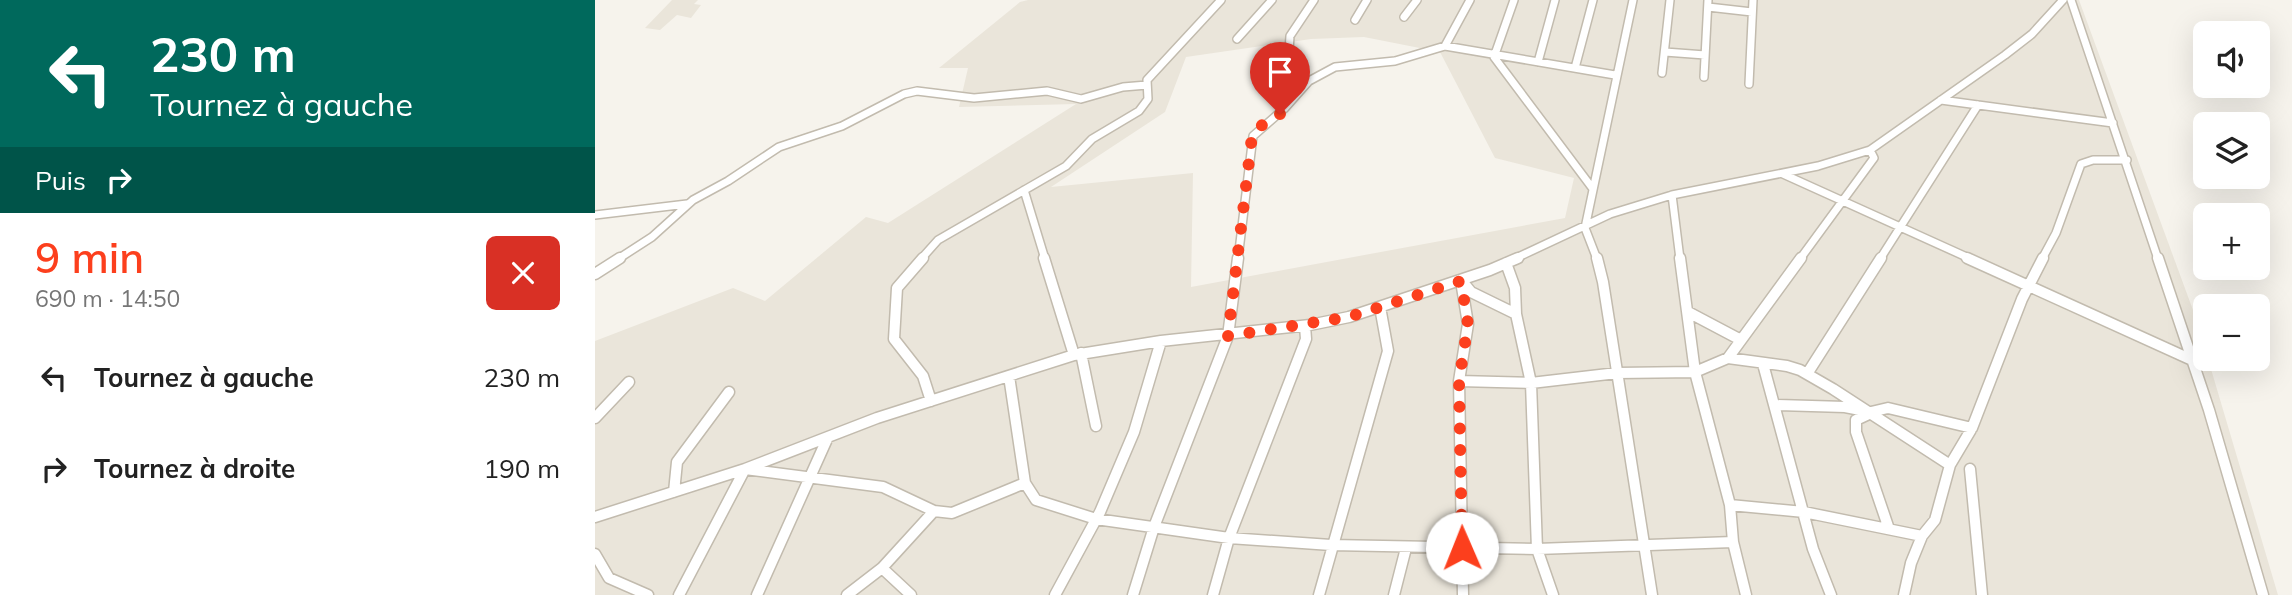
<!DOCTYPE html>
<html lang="fr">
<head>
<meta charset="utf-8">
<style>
  :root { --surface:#fff; --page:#f6f6f6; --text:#222; --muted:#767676; --accent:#fc3f1d }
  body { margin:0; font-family:Mulish,sans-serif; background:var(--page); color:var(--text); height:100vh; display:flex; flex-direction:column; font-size:26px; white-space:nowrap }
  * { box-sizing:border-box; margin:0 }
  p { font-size:23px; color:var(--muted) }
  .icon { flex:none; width:38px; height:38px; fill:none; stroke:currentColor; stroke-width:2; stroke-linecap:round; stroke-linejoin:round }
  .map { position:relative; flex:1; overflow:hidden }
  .panel { display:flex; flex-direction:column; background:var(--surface); width:595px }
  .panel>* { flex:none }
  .guide { background:#00695c; color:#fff; overflow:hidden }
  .controls { position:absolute; left:1598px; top:21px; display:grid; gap:14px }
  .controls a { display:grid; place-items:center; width:77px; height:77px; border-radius:10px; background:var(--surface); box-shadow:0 7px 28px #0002; font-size:35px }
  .pin { position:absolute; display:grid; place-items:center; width:60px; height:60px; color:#fff; margin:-72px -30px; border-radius:50% 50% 50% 0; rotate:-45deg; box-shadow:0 0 7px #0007 }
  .pin .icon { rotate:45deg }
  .me { position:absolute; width:77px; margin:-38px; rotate:359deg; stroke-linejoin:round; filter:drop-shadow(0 0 5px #0008) }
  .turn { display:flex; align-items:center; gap:24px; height:147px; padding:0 35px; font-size:32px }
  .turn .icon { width:91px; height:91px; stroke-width:2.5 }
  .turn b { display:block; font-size:49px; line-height:60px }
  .then { display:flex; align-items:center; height:66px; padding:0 35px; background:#0003; gap:14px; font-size:26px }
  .round { display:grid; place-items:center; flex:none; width:74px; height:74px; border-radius:10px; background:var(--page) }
  .overview { display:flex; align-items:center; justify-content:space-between; height:119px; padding:0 35px }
  h1 { font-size:42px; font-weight:600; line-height:52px; color:var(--accent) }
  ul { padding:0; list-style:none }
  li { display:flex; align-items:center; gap:21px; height:91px; padding:0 35px }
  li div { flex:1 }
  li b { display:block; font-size:26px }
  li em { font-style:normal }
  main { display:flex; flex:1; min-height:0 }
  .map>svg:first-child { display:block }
  .residential { fill:#eae5da; fill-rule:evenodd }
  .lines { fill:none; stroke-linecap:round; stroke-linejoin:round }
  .minor-far1-casing { stroke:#c2bbae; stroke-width:10 }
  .minor-casing { stroke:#c2bbae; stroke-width:13 }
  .minor-far1 { stroke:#fff; stroke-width:7 }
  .minor { stroke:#fff; stroke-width:10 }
  .route { stroke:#fc3f1d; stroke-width:12; stroke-dasharray:0 21.6 }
</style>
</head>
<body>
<main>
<section class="panel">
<div class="guide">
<div class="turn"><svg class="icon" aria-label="left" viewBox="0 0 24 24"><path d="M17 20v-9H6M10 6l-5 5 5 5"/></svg><div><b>230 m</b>Tournez à gauche</div></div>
<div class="then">Puis<svg class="icon" aria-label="right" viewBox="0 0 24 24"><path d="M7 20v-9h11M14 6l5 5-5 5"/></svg></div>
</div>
<div class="overview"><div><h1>9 min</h1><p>690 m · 14:50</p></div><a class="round" style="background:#d93025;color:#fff"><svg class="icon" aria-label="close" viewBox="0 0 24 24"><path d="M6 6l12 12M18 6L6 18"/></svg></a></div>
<ul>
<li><svg class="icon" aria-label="left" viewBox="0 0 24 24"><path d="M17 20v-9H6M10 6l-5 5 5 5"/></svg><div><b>Tournez à gauche</b></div><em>230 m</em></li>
<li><svg class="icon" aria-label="right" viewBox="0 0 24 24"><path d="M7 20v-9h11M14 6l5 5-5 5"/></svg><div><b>Tournez à droite</b></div><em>190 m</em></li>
</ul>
</section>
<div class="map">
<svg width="1697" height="595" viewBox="0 0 1697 595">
  <rect width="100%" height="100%" fill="#f6f3ec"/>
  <path class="residential" d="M77,0H103L99,4L106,5L96,18L82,15L65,30L50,28Z
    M433,0H1484L1602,321L1610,348V359H1613L1683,595H0V341L138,288L170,301L271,217L293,223L481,104L364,107L373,68H344L425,2ZM769,37L845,52L900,158L979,178L970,218L596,287L598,173L456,187L570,112L591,57L716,39Z"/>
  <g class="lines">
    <g class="minor-far1-casing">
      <path id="minor-far1" d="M919,0L899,57L998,189
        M1476,0L1563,259
        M1113,7L1157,12
        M809,17L822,0
        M760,20L772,0
        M642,39L677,0
        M850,46L875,0
        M1070,52L1110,55
        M943,62L960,0
        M980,68L998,0
        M1067,73L1075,0
        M1109,77L1113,0
        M1154,84L1158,0
        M1346,100L1518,123
        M690,108L714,81L740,67L800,61L850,46L1020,75
        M1188,174L1376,259
        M429,190L450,259
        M1077,195L1085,259
        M0,215L92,204
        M23,259L57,237L98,200L133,181L184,147L247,126L309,94L322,91L379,98L452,91L486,99L528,87L552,85
        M326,259L343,240L471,166L497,139L544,111L553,99L552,80L626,0
        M643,259L658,136L690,108L695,36L719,0
        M919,259L1015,214L1077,195L1223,166L1275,150L1410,55L1437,34L1468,0
        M1002,259L990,228L1038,0
        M1205,259L1279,158L1275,150
        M1285,259L1383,105
        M1447,259L1461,233L1486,164L1498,160H1532"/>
    </g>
    <g class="minor-casing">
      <path id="minor" d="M328,258L302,288L299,339L328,376L336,401
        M449,258L479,355
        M1002,258L1008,282L1057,595
        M1085,258L1100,372L1135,505L1138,542L1151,595
        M1372,258L1597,360
        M1563,258L1614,410L1668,595
        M911,263L920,288L921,314L936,383L942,549L958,595
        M0,274L25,258
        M866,281L873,324L864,381L868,595
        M867,281L876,292L921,314
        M1093,312L1146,340
        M486,353L501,426
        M1133,358L1206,258
        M1168,364L1218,549L1236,595
        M1212,374L1286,258
        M414,376L430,483
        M864,381L936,383L1022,373L1100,372L1133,358L1192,366L1205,370L1238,389L1355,465
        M1180,405L1250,407L1276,412L1293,408L1377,428
        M1276,413L1261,420V432L1294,529
        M0,418L34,382
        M1375,469L1387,595
        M79,492L82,462L134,392
        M1135,505L1209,512L1327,536
        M0,517L150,469L282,418L479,355L566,341L715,325L754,317L895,270L923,258
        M0,554L14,578L53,595
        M287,568L316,595
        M84,595L150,469L288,487L339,511L357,513L430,483L441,500L501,519L634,538L736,545L942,549L1138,542
        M162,595L233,437
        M252,595L287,568L339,511
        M460,595L505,512L539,432L566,341
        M538,595L559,527L633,336L643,258
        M618,595L634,538L711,339L710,326
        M724,595L793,351L785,307
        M799,595L811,548
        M1309,595L1316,563L1327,536L1340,520L1355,465L1377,428L1427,299L1448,258"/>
    </g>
    <use href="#minor-far1" class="minor-far1"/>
    <use href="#minor" class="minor"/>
  </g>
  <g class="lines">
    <path class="route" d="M685,114L670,122L657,136L633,336L754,317L866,281L873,324L864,381L867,548"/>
  </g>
</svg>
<div class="controls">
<a><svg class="icon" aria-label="sound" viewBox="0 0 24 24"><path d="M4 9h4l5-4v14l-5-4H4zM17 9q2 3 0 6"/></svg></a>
<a><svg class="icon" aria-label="layers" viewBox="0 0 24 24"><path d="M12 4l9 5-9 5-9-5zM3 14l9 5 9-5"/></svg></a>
<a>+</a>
<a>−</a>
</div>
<div class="pin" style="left:685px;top:114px;background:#d93025"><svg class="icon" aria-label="arrive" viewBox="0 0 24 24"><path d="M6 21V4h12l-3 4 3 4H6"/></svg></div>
<svg class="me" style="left:867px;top:548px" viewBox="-20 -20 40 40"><circle r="19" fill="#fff"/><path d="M0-13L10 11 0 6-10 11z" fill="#fc3f1d"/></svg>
</div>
</main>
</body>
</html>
